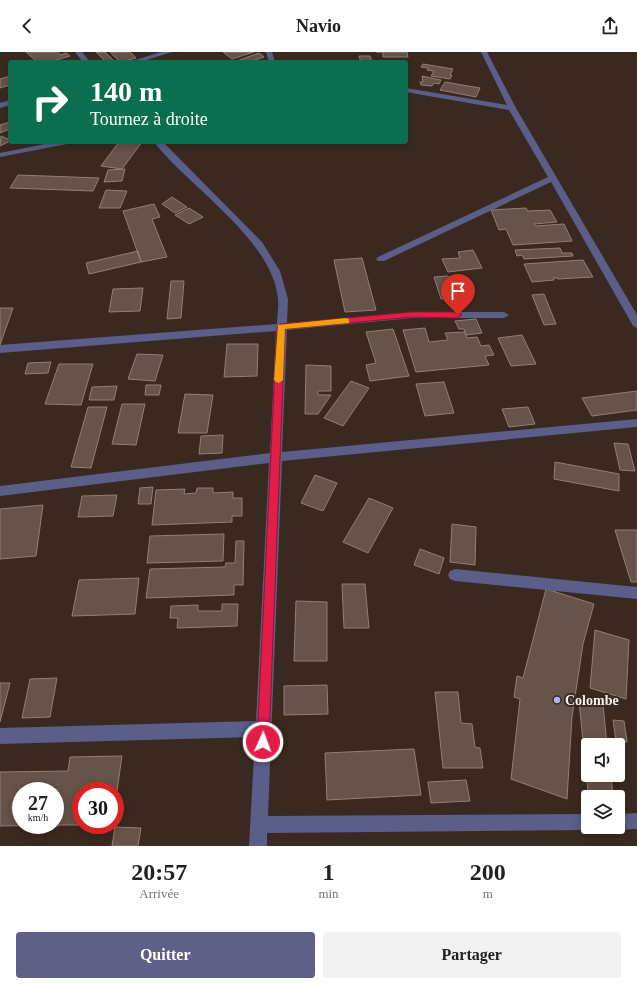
<!DOCTYPE html>
<html lang="fr">
<head>
<meta charset="utf-8">
<style>
  :root { --surface:#fff; --page:#f2f2f2; --text:#202124; --muted:#757577; --accent:#5e6185 }
  body { margin:0; font-family:Georgia,serif; background:var(--page); color:var(--text); height:100vh; display:flex; flex-direction:column; font-size:15px; white-space:nowrap }
  * { box-sizing:border-box; margin:0 }
  p { font-size:13px; color:var(--muted) }
  .icon { flex:none; width:22px; height:22px; fill:none; stroke:currentColor; stroke-width:2; stroke-linecap:round; stroke-linejoin:round }
  .map { position:relative; height:794px; overflow:hidden }
  .details { display:flex; flex-direction:column; background:var(--surface); flex:1 }
  .details>* { flex:none }
  .banner { position:absolute; left:8px; top:8px; width:400px; height:84px; border-radius:4px; box-shadow:0 2px 10px #0003; background:#0b6e4f; color:#fff; overflow:hidden }
  .tools { position:absolute; left:581px; top:686px; display:grid; gap:8px }
  .tools a { display:grid; place-items:center; width:44px; height:44px; border-radius:4px; background:var(--surface); box-shadow:0 2px 10px #0003; font-size:20px }
  .speed { position:absolute; left:12px; top:730px; display:flex; gap:8px; font-size:20px; font-weight:700; text-align:center }
  .speed>* { display:grid; place-content:center; width:52px; height:52px; border-radius:50%; background:var(--surface); box-shadow:0 2px 10px #0003; line-height:1 }
  .speed small { font-size:10px; font-weight:400 }
  .speed .limit { border:6px solid #d22; background:#fff; color:#111 }
  .pin { position:absolute; display:grid; place-items:center; width:34px; height:34px; color:#fff; margin:-41px -17px; border-radius:50% 50% 50% 0; rotate:-45deg; box-shadow:0 0 4px #0007 }
  .pin .icon { rotate:45deg }
  .me { position:absolute; width:44px; margin:-22px; rotate:2deg; stroke-linejoin:round; filter:drop-shadow(0 0 3px #0008) }
  .turn { display:flex; align-items:center; gap:14px; height:84px; padding:0 16px; font-size:18px }
  .turn .icon { width:52px; height:52px; stroke-width:2.5 }
  .turn b { display:block; font-size:28px; line-height:34px }
  .eta { display:flex; justify-content:space-evenly; align-items:center; height:68px; text-align:center }
  .eta b { font-size:24px; font-weight:700; line-height:28px }
  .cta { display:flex; gap:8px; margin-top:auto; padding:8px 16px }
  .cta a { flex:1; height:46px; border-radius:4px; background:var(--accent); color:#fff; font-size:16px; font-weight:700; line-height:46px; text-align:center }
  .cta a+a { background:var(--page); color:var(--text) }
  header { display:flex; justify-content:space-between; align-items:center; height:52px; padding:0 16px; background:var(--surface); font-size:18px; font-weight:700 }
  .map>svg:first-child { display:block }
  .building { fill:#665349; stroke:#937f73 }
  .lines { fill:none; stroke-linecap:round; stroke-linejoin:round }
  .street { fill:#5a5e89; fill-rule:evenodd }
  .route { fill:#e11d48; stroke:#92132f }
  .slow { fill:#f59e0b }
  .poi-dot { fill:#a9b0fc; stroke:#3a2920; stroke-width:1.5 }
  .labels { text-anchor:middle; stroke-width:4; stroke-linejoin:round; paint-order:stroke }
  .near-poi-label { font-size:14px; font-weight:bold; fill:#fbefe9; stroke:#3a2920; text-anchor:start }
</style>
</head>
<body>
<header><svg class="icon" aria-label="back" viewBox="0 0 24 24"><path d="M15 5l-7 7 7 7"/></svg>Navio<svg class="icon" aria-label="share" viewBox="0 0 24 24"><path d="M12 15V3M7 8l5-5 5 5M5 13v7h14v-7"/></svg></header>
<div class="map">
<svg width="637" height="794" viewBox="0 0 637 794">
  <rect width="100%" height="100%" fill="#3a2920"/>
  <path class="building" d="M26,0H58L60,3L66,1L70,4L49,10H37Z
    M96,0H105L114,9L106,10Z
    M110,0H130L136,6L120,10Z
    M223,0H254L232,7Z
    M376,0H407L408,5H383V0Z
    M259,1L264,5L249,10H234Z
    M359,4H370L372,10H361Z
    M423,12L453,17L450,23H452L450,27L431,24L434,19L427,18L428,16L421,15Z
    M10,24V33L0,36V27Z
    M422,24L441,28L439,32L434,31L432,34L421,33L420,30H423Z
    M445,30L480,36L476,45L440,38Z
    M10,70V77L0,81V73Z
    M1,84L10,88V89L0,94Z
    M119,90H142L122,117L101,114Z
    M125,117L122,129L104,130L108,118Z
    M18,123L99,126L93,139L10,136Z
    M106,138L127,139L120,156H99Z
    M172,145L187,155L175,161L162,152Z
    M154,152L160,165L152,167L167,205L141,210L123,159Z
    M189,156L203,165L189,172L175,163Z
    M526,156L528,159L550,158L557,170L534,172L535,174L564,172L572,189L513,193L506,177L499,178L491,158Z
    M560,196L562,201H572L573,204L524,207L522,203L517,204L515,198Z
    M473,198L482,216L448,220L442,207L460,206L458,200Z
    M138,199L141,210L89,222L86,211Z
    M362,206L376,258L345,260L334,208Z
    M583,208L593,225L558,227L557,226H553L554,228L532,230L524,212Z
    M448,224L450,229H453L454,232H460L465,245L441,247L434,225Z
    M171,229H184L181,266L167,267Z
    M143,236L140,259L109,260L113,237Z
    M544,242L556,272L544,273L532,243Z
    M0,256H13L0,293Z
    M476,267L482,281L466,283L464,277H459L455,269Z
    M425,276L429,290L448,288L445,281L465,280L467,286L477,285L481,294L489,293L494,303L485,304L489,313L416,320L403,278Z
    M393,277L409,324L370,329L366,313L376,311L366,280Z
    M522,283L536,312L511,314L498,286Z
    M227,292H258L257,324L224,325Z
    M137,302L163,303L155,329L128,327Z
    M51,310L48,321L25,322L28,311Z
    M59,312H93L81,353L45,352Z
    M306,313L331,314V339H318V343H331L318,362H305Z
    M351,329L369,336L343,374L324,366Z
    M444,330L454,361L425,364L416,332Z
    M146,333H161L159,343H145Z
    M117,334L114,348H89L92,335Z
    M637,339V358L592,364L582,346Z
    M185,342L213,343L207,381H178Z
    M122,352H145L136,393L112,392Z
    M88,355H107L91,416L71,415Z
    M528,355L535,372L509,375L502,357Z
    M223,383L222,401L199,402L201,384Z
    M614,391L628,392L635,419L620,418Z
    M555,410L619,422V439L554,427Z
    M315,423L337,431L323,459L301,451Z
    M153,435L151,452H138L140,436Z
    M197,436H213V441L233,440V446H242V464H232V470L152,473L156,438L185,437L184,442L196,441Z
    M117,443L113,464L78,465L82,444Z
    M369,446L393,456L368,501L343,490Z
    M43,453L36,504L0,507V457Z
    M452,472L476,475L475,513L450,510Z
    M615,478H637V530H631Z
    M224,482L223,509L147,511L150,484Z
    M236,489H244L243,533H234V543L146,546L150,517L225,515L226,511H235Z
    M420,497L444,506L439,522L414,513Z
    M139,526L135,562L72,564L79,528Z
    M342,532H365L369,576H344Z
    M546,537L594,552L583,592L572,665L567,747L511,727L520,647L514,645L517,624L523,626Z
    M296,549L327,550V609H294Z
    M222,552H238L237,574L177,576L178,566H170L171,554L198,553V559H222Z
    M595,578L629,588L626,647L590,636Z
    M57,626L50,665L22,666L30,627Z
    M0,631H10L0,670Z
    M327,633L328,662L284,663V634Z
    M435,640H458L461,671L472,672L475,695L480,696L483,716H443Z
    M579,649L603,652L607,693H588V723H611L613,743L588,739Z
    M613,668L624,669L627,690L616,689Z
    M414,697L421,743L327,748L325,701Z
    M122,704L115,753V739H81V773H55V739H21V773H53L0,774V720L68,719L70,705Z
    M466,728L470,749L431,751L428,730Z
    M115,775L141,776L138,794H112Z"/>
  <g class="lines">
    <path class="street" d="M75,0H82L90,10H83Z
      M161,0H172L140,10H129Z
      M266,0H272L275,10H269Z
      M481,0H487L516,56L637,263V276L633,274L632,272L551,130L384,209H378L376,207L378,205L548,125L509,58L406,40V36L507,53Z
      M10,48V53L0,56V51Z
      M55,90H71L67,92L0,105V101Z
      M154,90H163L262,190L280,219L288,247L287,271L412,260H504L509,263L504,266H412L287,278L282,400L637,367V375L282,409L268,764L588,762V775L594,776L588,778L267,781V794H249L255,685L0,692V676L256,669L269,411L0,444V434L270,401L276,279L0,301V293L277,272C277,264 279,255 278,247C273,188 189,135 154,90Z
      M455,517L637,535V547L455,529L450,527L448,523L450,519Z
      M637,761V777L618,778L612,776L618,775V762Z"/>
  </g>
  <path class="route" d="M412,260H458L462,263L458,266L412,265L285,277L269,690L267,695L263,696L259,695L257,690L277,275L281,272Z"/>
  <path class="slow" d="M346,266L349,267V271L285,277L283,328L279,331L276,330L274,328L278,273Z"/>
  <circle class="poi-dot" cx="557" cy="648" r="4"/>
  <g class="labels">
    <g class="near-poi-label">
      <text x="565" y="653">Colombe</text>
    </g>
  </g>
</svg>
<div class="tools">
<a><svg class="icon" aria-label="sound" viewBox="0 0 24 24"><path d="M4 9h4l5-4v14l-5-4H4zM17 9q2 3 0 6"/></svg></a>
<a><svg class="icon" aria-label="layers" viewBox="0 0 24 24"><path d="M12 4l9 5-9 5-9-5zM3 14l9 5 9-5"/></svg></a>
</div>
<div class="speed"><div>27<small>km/h</small></div><div class="limit">30</div></div>
<div class="pin" style="left:458px;top:263px;background:#d93025"><svg class="icon" aria-label="arrive" viewBox="0 0 24 24"><path d="M6 21V4h12l-3 4 3 4H6"/></svg></div>
<svg class="me" style="left:263px;top:690px" viewBox="-20 -20 40 40"><circle r="17" fill="#e11d48" stroke="#fff" stroke-width="3"/><path d="M0-11L8 9 0 5-8 9z" fill="#fff"/></svg>
<div class="banner">
<div class="turn"><svg class="icon" aria-label="right" viewBox="0 0 24 24"><path d="M7 20v-9h11M14 6l5 5-5 5"/></svg><div><b>140 m</b>Tournez à droite</div></div>
</div>
</div>
<section class="details">
<div class="eta">
<div><b>20:57</b><p>Arrivée</p></div>
<div><b>1</b><p>min</p></div>
<div><b>200</b><p>m</p></div>
</div>
<div class="cta"><a>Quitter</a><a>Partager</a></div>
</section>
</body>
</html>
